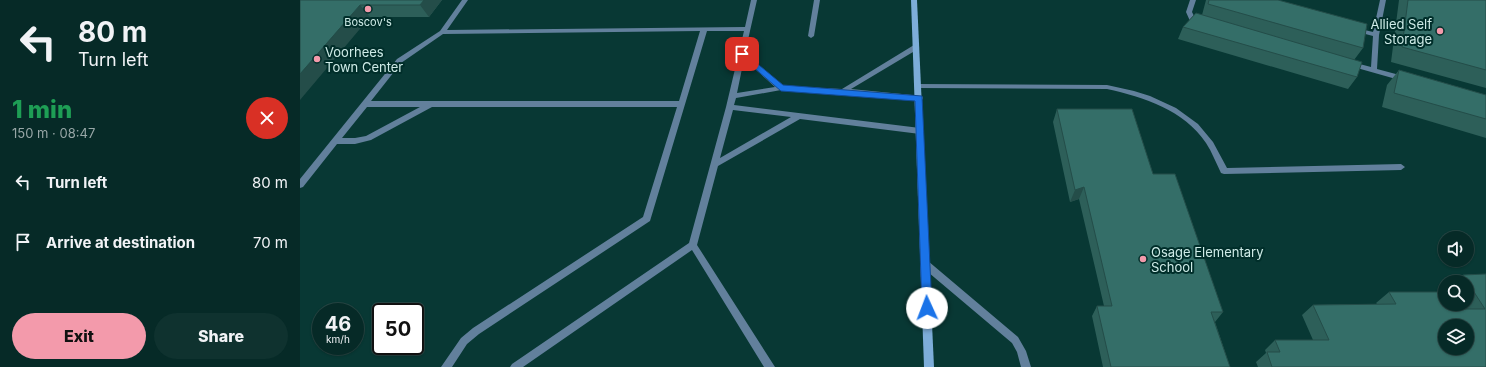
<!DOCTYPE html>
<html lang="en">
<head>
<meta charset="utf-8">
<style>
  :root { --surface:#062a27; --page:#0f322f; --text:#f1f3f6; --muted:#98a7a7; --line:#274644; --accent:#f39aab }
  body { margin:0; font-family:Inter,sans-serif; background:var(--page); color:var(--text); height:100vh; display:flex; flex-direction:column; font-size:15px; white-space:nowrap }
  * { box-sizing:border-box; margin:0 }
  p { font-size:13px; color:var(--muted) }
  .icon { flex:none; width:22px; height:22px; fill:none; stroke:currentColor; stroke-width:2; stroke-linecap:round; stroke-linejoin:round }
  .map { position:relative; flex:1; overflow:hidden }
  .side { display:flex; flex-direction:column; background:var(--surface); width:300px }
  .side>* { flex:none }
  .hud { background:#062a27; color:var(--text); overflow:hidden }
  .tools { position:absolute; left:1138px; top:231px; display:grid; gap:8px }
  .tools a { display:grid; place-items:center; width:36px; height:36px; border-radius:50%; background:var(--surface); box-shadow:0 1px 3px #0004,0 0 0 1px var(--line); font-size:20px }
  .speed { position:absolute; left:12px; top:303px; display:flex; gap:8px; font-size:20px; font-weight:700; text-align:center }
  .speed>* { display:grid; place-content:center; width:52px; height:52px; border-radius:50%; background:var(--surface); box-shadow:0 1px 3px #0004,0 0 0 1px var(--line); line-height:1 }
  .speed small { font-size:10px; font-weight:400 }
  .speed .limit { border:2px solid #111; border-radius:6px; background:#fff; color:#111 }
  .pin { position:absolute; display:grid; place-items:center; width:34px; height:34px; color:#fff; margin:-17px; border-radius:8px; box-shadow:0 2px 6px #0006 }
  .me { position:absolute; width:44px; margin:-22px; rotate:358deg; stroke-linejoin:round; filter:drop-shadow(0 0 3px #0008) }
  .turn { display:flex; align-items:center; gap:14px; height:84px; padding:0 12px; font-size:18px }
  .turn .icon { width:52px; height:52px; stroke-width:2.5 }
  .turn b { display:block; font-size:28px; line-height:34px }
  .round { display:grid; place-items:center; flex:none; width:42px; height:42px; border-radius:21px; background:var(--page) }
  .overview { display:flex; align-items:center; justify-content:space-between; height:68px; padding:0 12px }
  h1 { font-size:24px; font-weight:800; line-height:30px; color:#1e9e55 }
  .cta { display:flex; gap:8px; margin-top:auto; padding:8px 12px }
  .cta a { flex:1; height:46px; border-radius:24px; background:var(--accent); color:#111; font-size:16px; font-weight:800; line-height:46px; text-align:center }
  .cta a+a { background:var(--page); color:var(--text) }
  ul { padding:0; list-style:none }
  li { display:flex; align-items:center; gap:12px; height:60px; padding:0 12px }
  li div { flex:1 }
  li b { display:block; font-size:15px }
  li em { font-style:normal }
  main { display:flex; flex:1; min-height:0 }
  .map>svg:first-child { display:block }
  .lines { fill:none; stroke-linecap:round; stroke-linejoin:round }
  .lane { fill:#62809c; fill-rule:evenodd }
  .secondary { fill:#7dadd9; fill-rule:evenodd }
  .wall { fill:#2d5f59 }
  .shaded-wall { fill:#244d49 }
  .building { fill:#346e68; stroke:#244d49; fill-rule:evenodd }
  .route { fill:#1a73e8; stroke:#114b97 }
  .poi-dot { fill:#f39aab; stroke:#002e2a; stroke-width:1.5 }
  .labels { text-anchor:middle; stroke-width:4; stroke-linejoin:round; paint-order:stroke }
  .far-poi-label { font-size:11px; fill:#ceebe7; stroke:#002e2a }
  .poi-label { font-size:13px; fill:#ceebe7; stroke:#002e2a; text-anchor:start }
</style>
</head>
<body>
<main>
<section class="side">
<div class="hud">
<div class="turn"><svg class="icon" aria-label="left" viewBox="0 0 24 24"><path d="M17 20v-9H6M10 6l-5 5 5 5"/></svg><div><b>80 m</b>Turn left</div></div>
</div>
<div class="overview"><div><h1>1 min</h1><p>150 m · 08:47</p></div><a class="round" style="background:#d93025;color:#fff"><svg class="icon" aria-label="close" viewBox="0 0 24 24"><path d="M6 6l12 12M18 6L6 18"/></svg></a></div>
<ul>
<li><svg class="icon" aria-label="left" viewBox="0 0 24 24"><path d="M17 20v-9H6M10 6l-5 5 5 5"/></svg><div><b>Turn left</b></div><em>80 m</em></li>
<li><svg class="icon" aria-label="arrive" viewBox="0 0 24 24"><path d="M6 21V4h12l-3 4 3 4H6"/></svg><div><b>Arrive at destination</b></div><em>70 m</em></li>
</ul>
<div class="cta"><a>Exit</a><a>Share</a></div>
</section>
<div class="map">
<svg width="1186" height="367" viewBox="0 0 1186 367">
  <rect width="100%" height="100%" fill="#083834"/>
  <g class="lines">
    <path class="lane" d="M162,0H168L147,30L445,27L451,0H457L445,53L483,86L542,89L614,45H618V49L551,89L622,96L623,98L622,100H619L543,93L481,90L436,98L434,105L620,128L624,131L620,134L500,119L418,166L397,245L475,367H464L392,250L223,367H210L212,364L389,243L426,107L444,31H407L350,221L179,334L167,344L152,367H141L161,338L173,328L343,217L377,107H132L71,140L55,144H37L3,187L0,188V179L97,59L140,31ZM400,31L379,101H71L101,63L143,34ZM444,59L475,87L437,93ZM67,107H120L66,136L55,138H42ZM433,110L491,117L420,158Z
      M514,0H520L514,36L511,38L508,36Z
      M890,0H896L892,12L896,20L902,22V24H898L890,21L886,12Z
      M1080,0H1086L1079,35L1077,69L1107,77L1108,79L1107,81H1103L1050,66L1049,64L1052,62L1071,67L1073,36L1054,31L1053,30L1056,28L1073,32Z
      M616,84L807,85L834,91L850,96L876,108L898,124L913,142L927,168L1101,164L1105,167L1101,170L924,174L921,173C916,163 912,152 906,143C884,110 844,97 807,89L618,88L614,86Z
      M625,260L628,261L718,337L726,351L731,367H721L717,352L712,343L622,267L621,264L622,261Z"/>
    <path class="secondary" d="M611,0H617L634,367H624Z"/>
  </g>
  <path class="wall" d="M0,0H142L129,17H70Z
    M906,0H978L1063,48L1054,60L1057,77L1048,89L878,39L883,27L902,15Z
    M1099,0H1186V88L1091,62Z
    M1099,70L1186,95V138L1082,107L1087,85Z
    M757,109L853,174L923,312L915,322L930,367H803L792,316L797,306H804L779,199L770,202L753,122Z
    M1186,274V367H958L956,362L966,353L965,350L975,340H1013L1002,315L1013,305L1077,304L1076,303L1089,292L1156,309H1163L1160,304H1167V282H1153L1163,275Z"/>
  <path class="shaded-wall" d="M124,0H142L129,17L120,5Z
    M60,5L70,17L0,100V74Z
    M784,187L779,199L770,202L775,190Z"/>
  <path class="building" d="M0,0H124L120,5H60L0,74Z
    M909,0H978L1067,24L1063,48L908,4Z
    M1108,0H1186V70L1102,47Z
    M896,13L1062,62L1057,77L883,27Z
    M1099,70L1186,95V119L1094,93Z
    M757,109H832L853,174H875L923,312H911L930,367H811L797,306H812L784,187L775,190Z
    M1186,274V367H972L967,352H980L975,340H1029L1013,305L1096,304L1089,292H1145V304H1153L1156,309H1185L1163,275ZM1145,326H1167V348H1145Z"/>
  <path class="route" d="M442,51L483,85L622,96L632,308L631,311L627,313L623,311L622,308L615,101L481,91L439,55V52Z"/>
  <g class="poi-dot">
    <circle cx="68" cy="9" r="4"/>
    <circle cx="1140" cy="31" r="4"/>
    <circle cx="17" cy="59" r="4"/>
    <circle cx="843" cy="259" r="4"/>
  </g>
  <g class="labels">
    <g class="far-poi-label">
      <text x="68" y="26">Boscov's</text>
    </g>
    <g class="poi-label">
      <text x="1132" y="29" text-anchor="end">Allied Self<tspan x="1132" dy="15">Storage</tspan></text>
      <text x="25" y="57">Voorhees<tspan x="25" dy="15">Town Center</tspan></text>
      <text x="851" y="257">Osage Elementary<tspan x="851" dy="15">School</tspan></text>
    </g>
  </g>
</svg>
<div class="tools">
<a><svg class="icon" aria-label="sound" viewBox="0 0 24 24"><path d="M4 9h4l5-4v14l-5-4H4zM17 9q2 3 0 6"/></svg></a>
<a><svg class="icon" aria-label="search" viewBox="0 0 24 24"><circle cx="10" cy="10" r="6"/><path d="M15 15l6 6"/></svg></a>
<a><svg class="icon" aria-label="layers" viewBox="0 0 24 24"><path d="M12 4l9 5-9 5-9-5zM3 14l9 5 9-5"/></svg></a>
</div>
<div class="speed"><div>46<small>km/h</small></div><div class="limit">50</div></div>
<div class="pin" style="left:442px;top:54px;background:#d93025"><svg class="icon" aria-label="arrive" viewBox="0 0 24 24"><path d="M6 21V4h12l-3 4 3 4H6"/></svg></div>
<svg class="me" style="left:627px;top:308px" viewBox="-20 -20 40 40"><circle r="19" fill="#fff"/><path d="M0-13L10 11 0 6-10 11z" fill="#1a73e8"/></svg>
</div>
</main>
</body>
</html>
